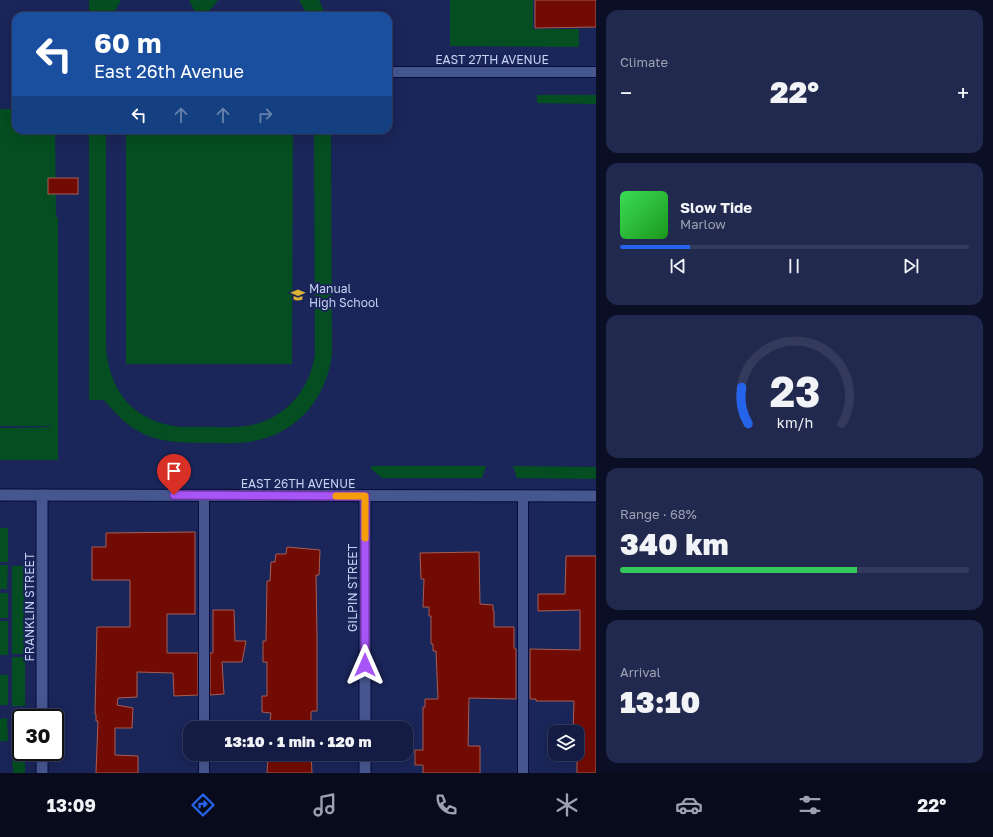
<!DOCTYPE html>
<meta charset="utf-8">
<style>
:root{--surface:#141c43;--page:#21294e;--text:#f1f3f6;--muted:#9da1b2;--line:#333a5c;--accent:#2563eb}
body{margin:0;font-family:"Golos Text",sans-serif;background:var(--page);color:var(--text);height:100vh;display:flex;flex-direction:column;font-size:15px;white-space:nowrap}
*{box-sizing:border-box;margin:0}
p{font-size:13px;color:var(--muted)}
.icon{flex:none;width:22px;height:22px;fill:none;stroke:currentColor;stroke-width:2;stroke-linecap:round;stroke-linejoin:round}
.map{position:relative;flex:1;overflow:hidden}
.side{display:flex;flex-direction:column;gap:10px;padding:10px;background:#0b0f25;width:397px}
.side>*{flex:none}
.banner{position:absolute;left:12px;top:12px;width:380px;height:122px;border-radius:12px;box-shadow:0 4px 16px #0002,0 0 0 1px var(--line);background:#1a4fa0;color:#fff;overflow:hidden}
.controls{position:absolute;left:548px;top:725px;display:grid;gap:8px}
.controls a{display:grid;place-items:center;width:36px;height:36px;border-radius:8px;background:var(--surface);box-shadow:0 4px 16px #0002,0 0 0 1px var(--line);font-size:20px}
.speed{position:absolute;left:12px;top:709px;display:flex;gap:8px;font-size:20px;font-weight:700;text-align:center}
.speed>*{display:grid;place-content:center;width:52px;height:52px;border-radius:50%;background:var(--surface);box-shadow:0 4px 16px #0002,0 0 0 1px var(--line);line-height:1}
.speed .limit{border:2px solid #111;border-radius:6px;background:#fff;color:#111}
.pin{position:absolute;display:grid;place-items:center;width:34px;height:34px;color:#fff;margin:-41px -17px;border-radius:50% 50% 50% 0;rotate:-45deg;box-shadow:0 0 4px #0007}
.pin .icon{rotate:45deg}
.me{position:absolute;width:44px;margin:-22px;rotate:0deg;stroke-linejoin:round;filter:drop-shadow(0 0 3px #0008)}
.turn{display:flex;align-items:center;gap:14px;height:84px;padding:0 16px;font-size:18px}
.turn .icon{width:52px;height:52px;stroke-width:2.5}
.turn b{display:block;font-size:28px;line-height:34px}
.lanes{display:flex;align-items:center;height:38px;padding:0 16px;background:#0003;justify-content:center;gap:20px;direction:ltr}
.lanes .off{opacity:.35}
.big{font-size:30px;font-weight:800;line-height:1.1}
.side .widget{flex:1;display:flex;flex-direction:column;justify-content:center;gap:6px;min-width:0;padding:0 14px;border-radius:12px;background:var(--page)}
.side .dial{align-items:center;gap:0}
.dial svg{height:104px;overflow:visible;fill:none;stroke:var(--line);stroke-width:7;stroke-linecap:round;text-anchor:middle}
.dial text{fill:var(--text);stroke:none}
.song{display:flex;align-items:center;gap:12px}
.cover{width:48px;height:48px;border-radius:6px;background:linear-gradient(135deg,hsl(130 70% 55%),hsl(120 70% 35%))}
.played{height:4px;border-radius:2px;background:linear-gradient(90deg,var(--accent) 20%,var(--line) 20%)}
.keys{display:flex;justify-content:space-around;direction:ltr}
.heat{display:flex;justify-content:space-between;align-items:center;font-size:22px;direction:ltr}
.charge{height:6px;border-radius:3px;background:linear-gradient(90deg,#34c759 68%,var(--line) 0)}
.trip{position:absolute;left:183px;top:721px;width:230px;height:40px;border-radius:12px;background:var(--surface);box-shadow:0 4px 16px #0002,0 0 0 1px var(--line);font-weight:800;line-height:40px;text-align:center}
.tabs{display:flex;height:64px;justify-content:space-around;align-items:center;background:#080b1b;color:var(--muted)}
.tabs .icon{width:28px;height:28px}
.tabs .active{color:var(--accent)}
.tabs b{font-size:18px;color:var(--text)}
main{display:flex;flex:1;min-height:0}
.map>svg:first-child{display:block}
.green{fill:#044e21}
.building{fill:#720b04;stroke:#a55f53}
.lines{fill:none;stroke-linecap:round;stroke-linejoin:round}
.service-casing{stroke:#060a3d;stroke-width:12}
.minor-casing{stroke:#060a3d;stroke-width:13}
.tertiary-casing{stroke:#060a3d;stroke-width:13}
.service{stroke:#465790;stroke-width:10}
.minor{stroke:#465790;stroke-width:11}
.tertiary{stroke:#465790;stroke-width:11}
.route-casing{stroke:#6d37a1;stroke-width:10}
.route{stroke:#a855f7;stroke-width:7}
.slow{stroke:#f59e0b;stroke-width:7}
.labels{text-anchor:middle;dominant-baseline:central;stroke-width:4;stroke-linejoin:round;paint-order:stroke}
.street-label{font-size:12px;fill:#c6d2f2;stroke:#1a2559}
.poi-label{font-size:12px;fill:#c6d2f2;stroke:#1a2559;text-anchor:start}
</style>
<main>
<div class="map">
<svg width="596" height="773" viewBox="0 0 596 773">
<rect width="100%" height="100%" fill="#1a2559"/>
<g class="green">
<path d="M89,0H121L112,16H89Z"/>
<path d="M189,0H218C213,7 206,16 197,16Z"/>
<path d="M299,0H319L326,16H308Z"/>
<path d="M450,0H533V29H579V47L450,46Z"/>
<path d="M537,95H596V104L537,103Z"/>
<path d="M0,109H16V130H55L56,217H58V460H0V428L51,427L50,426H0Z"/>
<path d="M89,130H106V348C110,393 135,423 182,427C191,427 200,427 209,427C223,427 238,428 252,425C287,417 311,388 315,353L314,130H331L332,354C327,397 298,433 254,441C241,444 226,443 212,443C161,443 137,441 104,400H89Z"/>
<path d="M126,130H293L292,364H126Z"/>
<path d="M371,466H486L482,478H382L371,469Z"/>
<path d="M513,466L596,467V479L517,478Z"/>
<rect x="0" y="528" width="8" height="34"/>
<path d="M0,565H8L7,589H0Z"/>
<path d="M12,566H24L25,654H12Z"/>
<rect x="0" y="593" width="8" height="25"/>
<rect x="0" y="621" width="8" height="34"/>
<rect x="12" y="657" width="13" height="49"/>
<rect x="0" y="675" width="8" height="30"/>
<path d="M7,718L8,741H0V719Z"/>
<path d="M12,741H21V752H25V773H13Z"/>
</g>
<g class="building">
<path d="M535,0H596V27L535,28Z"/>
<rect x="48" y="178" width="30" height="16"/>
<path d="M195,532V614H167V653H198V695L174,696L173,673L137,672V697L118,698L117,705L133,708L132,728H115V755L138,756V773H96L98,721H96V714H95L97,627H130V580H92V547H106V533Z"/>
<path d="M287,547L320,550L319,575H316L317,638V711H312L311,713V728H287V722H270L271,713L262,712V696H267V662H263V641H266L267,581H270L271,562H275L276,554H286Z"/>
<path d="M479,552L480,604L493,605V611H494V627H514V648L516,649V699L469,698L468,746H480V773H423V765H415V750H423V707H425V699H438L436,651H433V644H431V616H429V607H423L424,579H421L420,553Z"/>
<path d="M566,556H596V773H577V732H573L574,701H536V699H530V649L580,650V610L538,611V594H565Z"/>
<path d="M213,610H234L235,641H246L242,662H222L224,694L210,695V653H213Z"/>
<path d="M286,754H311L312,773H267L268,757H286Z"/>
</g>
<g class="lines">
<defs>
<g id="service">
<path d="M388,72H596"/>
<path d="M523,496V773"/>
<path d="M204,728V495"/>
<path d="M204,773V754"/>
</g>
<g id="minor">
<path d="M365,496V728"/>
<path d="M365,773V754"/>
</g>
<g id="tertiary">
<path d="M0,495L596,496"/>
<path d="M42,718V495"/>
<path d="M42,773V752"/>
</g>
</defs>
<use href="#service" class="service-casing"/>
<use href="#minor" class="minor-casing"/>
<use href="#tertiary" class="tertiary-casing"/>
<use href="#service" class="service"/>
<use href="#minor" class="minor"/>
<use href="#tertiary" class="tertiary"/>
</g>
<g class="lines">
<defs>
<path id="route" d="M174,495L365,496V665"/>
</defs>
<use href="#route" class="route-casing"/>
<use href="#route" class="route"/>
<path class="slow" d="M336,496H365V538"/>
</g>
<defs>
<symbol id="school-bare" viewBox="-9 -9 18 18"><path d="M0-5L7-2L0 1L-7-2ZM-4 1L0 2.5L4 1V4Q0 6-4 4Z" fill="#dbb233" stroke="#1a2559" stroke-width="2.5" paint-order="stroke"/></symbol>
</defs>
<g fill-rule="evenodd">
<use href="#school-bare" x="288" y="285" width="20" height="20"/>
</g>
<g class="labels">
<g class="street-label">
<text x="492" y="59">EAST 27TH AVENUE</text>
<text x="298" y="483">EAST 26TH AVENUE</text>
<text transform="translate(352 588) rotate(-90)">GILPIN STREET</text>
<text transform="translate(29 607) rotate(-90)">FRANKLIN STREET</text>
</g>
<g class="poi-label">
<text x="309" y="288">Manual<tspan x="309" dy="14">High School</tspan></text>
</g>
</g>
</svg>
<div class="controls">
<a><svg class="icon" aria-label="layers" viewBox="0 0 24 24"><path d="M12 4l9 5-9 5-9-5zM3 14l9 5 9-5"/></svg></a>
</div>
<div class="speed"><div class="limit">30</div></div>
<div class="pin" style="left:174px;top:495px;background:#d93025"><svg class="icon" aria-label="arrive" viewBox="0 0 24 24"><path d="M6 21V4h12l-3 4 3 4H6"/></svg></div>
<svg class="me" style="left:365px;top:665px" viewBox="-20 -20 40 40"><path d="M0-17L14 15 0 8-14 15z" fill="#a855f7" stroke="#fff" stroke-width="4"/></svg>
<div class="trip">13:10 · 1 min · 120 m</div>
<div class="banner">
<div class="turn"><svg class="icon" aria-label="left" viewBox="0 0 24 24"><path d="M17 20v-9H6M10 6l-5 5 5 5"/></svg><div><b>60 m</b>East 26th Avenue</div></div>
<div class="lanes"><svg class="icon" aria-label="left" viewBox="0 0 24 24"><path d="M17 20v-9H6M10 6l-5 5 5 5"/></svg><svg class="icon off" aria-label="ahead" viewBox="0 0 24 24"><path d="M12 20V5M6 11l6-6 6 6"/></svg><svg class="icon off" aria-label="ahead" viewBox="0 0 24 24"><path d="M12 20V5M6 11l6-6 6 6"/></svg><svg class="icon off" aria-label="right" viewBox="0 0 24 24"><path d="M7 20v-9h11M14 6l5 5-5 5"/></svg></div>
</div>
</div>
<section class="side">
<div class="widget"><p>Climate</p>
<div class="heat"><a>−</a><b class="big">22°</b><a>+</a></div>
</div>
<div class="widget">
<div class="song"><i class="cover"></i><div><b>Slow Tide</b><p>Marlow</p></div></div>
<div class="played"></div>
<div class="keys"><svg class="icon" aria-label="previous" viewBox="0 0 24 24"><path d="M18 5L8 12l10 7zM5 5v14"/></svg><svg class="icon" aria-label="pause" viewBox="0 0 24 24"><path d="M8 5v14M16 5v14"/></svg><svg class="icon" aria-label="next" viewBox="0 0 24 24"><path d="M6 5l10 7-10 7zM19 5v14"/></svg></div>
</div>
<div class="widget dial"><svg viewBox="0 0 100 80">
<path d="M14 69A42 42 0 1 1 86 69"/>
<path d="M14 69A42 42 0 0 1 9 41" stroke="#2563eb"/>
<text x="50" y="56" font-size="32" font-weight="700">23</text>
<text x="50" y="72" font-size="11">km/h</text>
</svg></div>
<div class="widget"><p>Range · 68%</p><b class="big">340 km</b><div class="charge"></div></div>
<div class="widget"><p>Arrival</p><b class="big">13:10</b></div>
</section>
</main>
<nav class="tabs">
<b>13:09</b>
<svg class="icon active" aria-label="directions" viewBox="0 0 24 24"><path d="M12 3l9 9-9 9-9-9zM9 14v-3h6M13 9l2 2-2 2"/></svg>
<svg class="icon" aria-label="music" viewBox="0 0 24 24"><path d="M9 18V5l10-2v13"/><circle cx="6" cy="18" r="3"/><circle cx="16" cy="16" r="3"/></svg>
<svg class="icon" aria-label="phone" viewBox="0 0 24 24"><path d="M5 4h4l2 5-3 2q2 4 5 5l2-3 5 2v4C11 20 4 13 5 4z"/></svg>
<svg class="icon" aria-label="climate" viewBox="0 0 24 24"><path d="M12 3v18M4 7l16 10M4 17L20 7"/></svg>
<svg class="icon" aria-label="car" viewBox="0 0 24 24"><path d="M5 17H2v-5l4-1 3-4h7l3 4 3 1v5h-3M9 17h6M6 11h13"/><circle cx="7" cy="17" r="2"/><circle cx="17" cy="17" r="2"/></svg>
<svg class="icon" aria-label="filters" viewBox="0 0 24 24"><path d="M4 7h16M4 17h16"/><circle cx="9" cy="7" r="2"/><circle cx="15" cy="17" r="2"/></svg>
<b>22°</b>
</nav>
